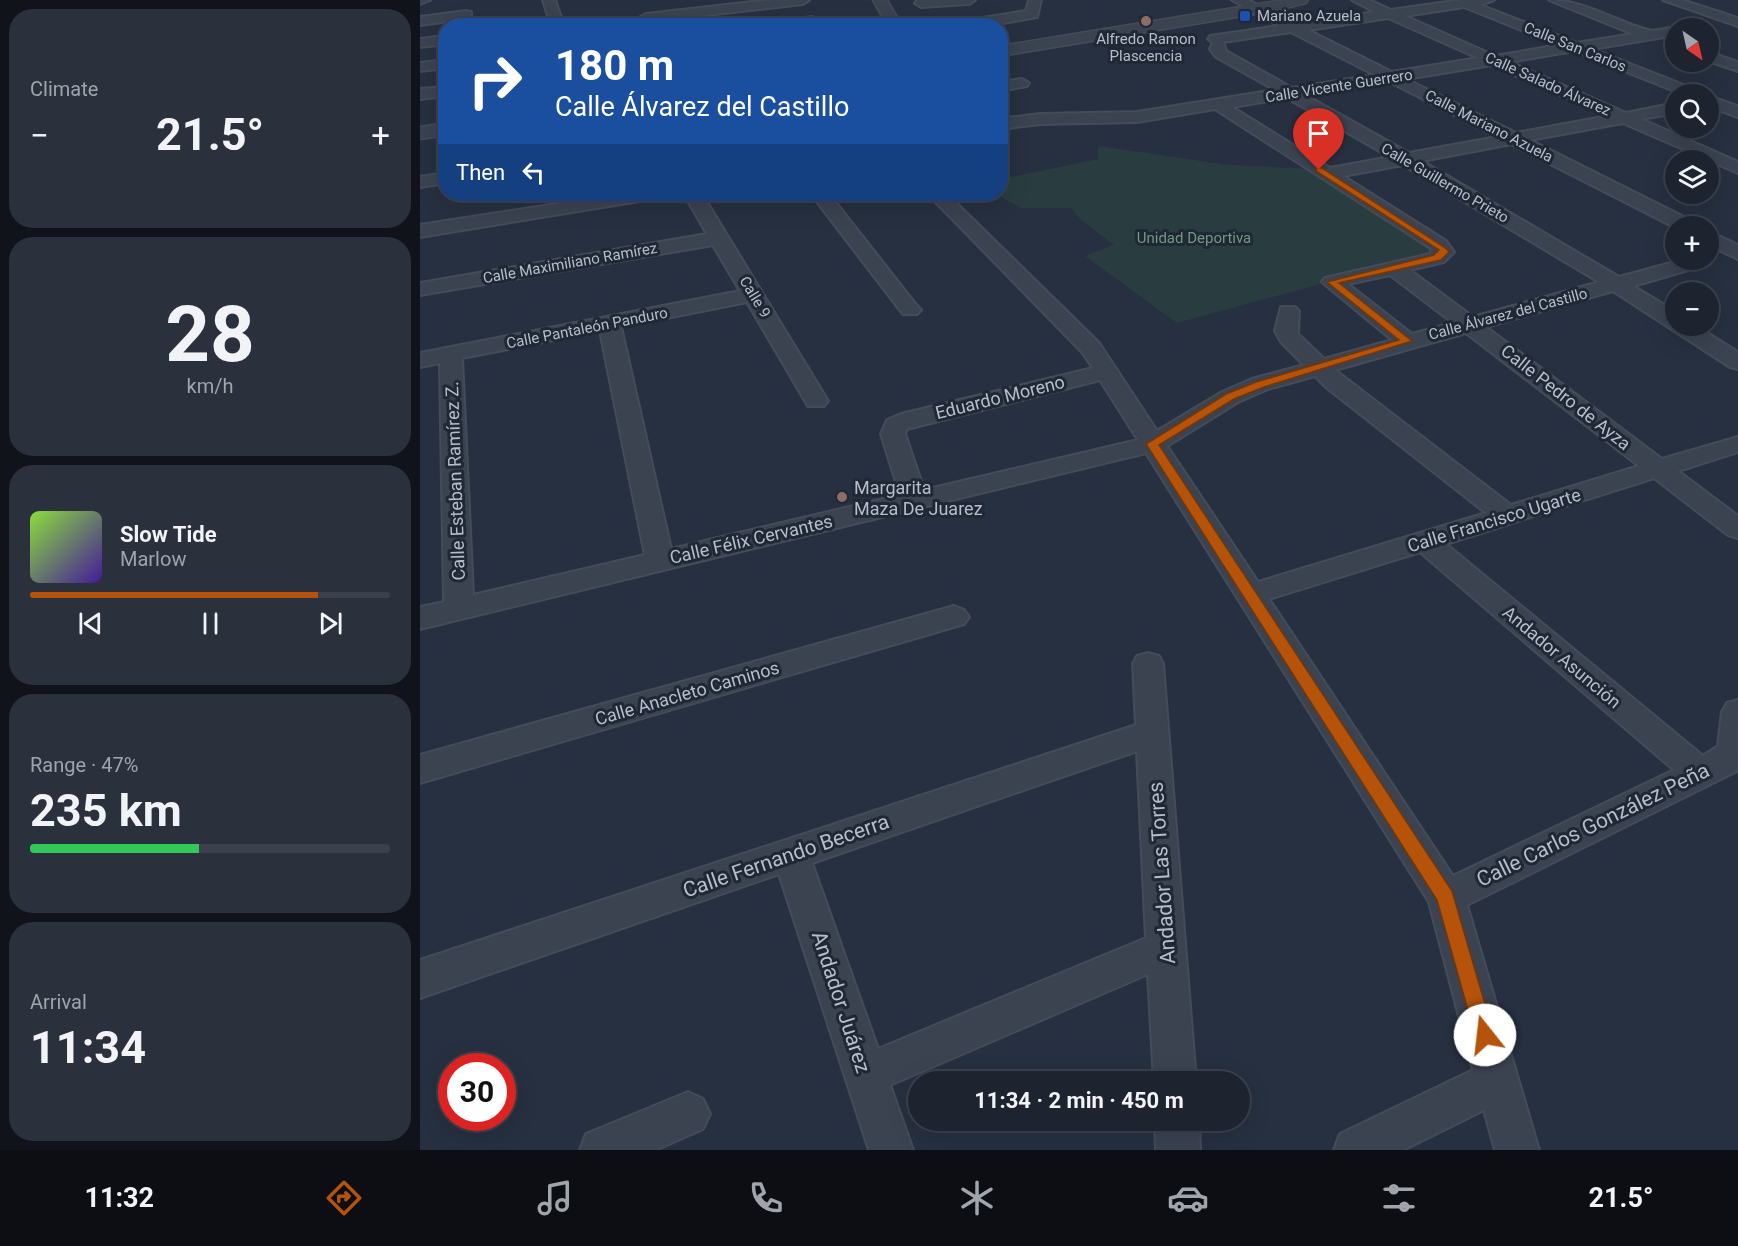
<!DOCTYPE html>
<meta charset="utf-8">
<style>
:root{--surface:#1d2430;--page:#2a303c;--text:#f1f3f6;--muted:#a0a4ab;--line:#3b414c;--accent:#b45309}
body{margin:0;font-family:Roboto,sans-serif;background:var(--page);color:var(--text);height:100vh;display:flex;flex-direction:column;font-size:22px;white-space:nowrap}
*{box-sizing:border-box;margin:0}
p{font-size:20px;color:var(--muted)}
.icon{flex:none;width:33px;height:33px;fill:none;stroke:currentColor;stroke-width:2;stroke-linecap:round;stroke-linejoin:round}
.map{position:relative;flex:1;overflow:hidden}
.details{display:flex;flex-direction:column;gap:9px;padding:9px;background:#10141a;width:420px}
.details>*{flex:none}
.banner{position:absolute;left:18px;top:18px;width:570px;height:183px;border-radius:24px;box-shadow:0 6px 24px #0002,0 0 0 2px var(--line);background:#1a4fa0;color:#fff;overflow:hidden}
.needle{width:39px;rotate:146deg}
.fabs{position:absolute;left:1245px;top:18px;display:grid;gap:12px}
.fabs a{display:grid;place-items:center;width:54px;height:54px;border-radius:50%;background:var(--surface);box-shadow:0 6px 24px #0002,0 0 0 2px var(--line);font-size:30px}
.speed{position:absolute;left:18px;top:1053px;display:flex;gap:12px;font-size:30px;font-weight:700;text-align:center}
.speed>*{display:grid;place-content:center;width:78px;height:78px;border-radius:50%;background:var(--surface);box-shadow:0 6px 24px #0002,0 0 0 2px var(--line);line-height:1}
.speed .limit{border:9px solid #d22;background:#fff;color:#111}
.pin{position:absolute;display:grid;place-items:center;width:51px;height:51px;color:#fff;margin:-62px -26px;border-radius:50% 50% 50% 0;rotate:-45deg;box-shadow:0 0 6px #0007}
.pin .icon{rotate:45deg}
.me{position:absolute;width:66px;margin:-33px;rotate:344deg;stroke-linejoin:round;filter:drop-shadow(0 0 4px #0008)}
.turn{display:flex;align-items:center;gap:21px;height:126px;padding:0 18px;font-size:27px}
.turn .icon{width:78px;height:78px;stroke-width:2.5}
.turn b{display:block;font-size:42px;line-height:51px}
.then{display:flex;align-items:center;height:57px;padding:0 18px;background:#0003;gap:12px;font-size:22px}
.big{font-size:45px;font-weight:700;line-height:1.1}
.details .card{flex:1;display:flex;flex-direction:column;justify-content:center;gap:9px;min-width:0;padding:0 21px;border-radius:24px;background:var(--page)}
.details .dial{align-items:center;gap:0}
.dial b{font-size:78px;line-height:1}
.song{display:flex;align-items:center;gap:18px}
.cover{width:72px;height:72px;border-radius:9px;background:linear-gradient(135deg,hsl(90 70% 55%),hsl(260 70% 35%))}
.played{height:6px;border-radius:3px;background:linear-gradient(90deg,var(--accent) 80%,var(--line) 80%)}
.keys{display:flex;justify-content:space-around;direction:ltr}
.heat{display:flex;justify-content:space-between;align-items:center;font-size:33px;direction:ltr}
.charge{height:9px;border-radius:4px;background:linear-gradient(90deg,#34c759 47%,var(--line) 0)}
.trip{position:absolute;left:488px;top:1071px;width:342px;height:60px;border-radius:30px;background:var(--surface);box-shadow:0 6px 24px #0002,0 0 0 2px var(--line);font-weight:700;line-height:60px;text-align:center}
.tabs{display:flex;height:96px;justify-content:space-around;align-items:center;background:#0c0e13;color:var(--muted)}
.tabs .icon{width:42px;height:42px}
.tabs .active{color:var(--accent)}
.tabs b{font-size:27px;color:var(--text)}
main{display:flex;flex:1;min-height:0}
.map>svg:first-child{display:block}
.green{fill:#293d41}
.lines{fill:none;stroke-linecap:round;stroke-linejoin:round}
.minor-casing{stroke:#444b59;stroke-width:4}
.tertiary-casing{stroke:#444b59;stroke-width:3}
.minor{fill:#3b4250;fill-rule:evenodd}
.tertiary{fill:#3b4250;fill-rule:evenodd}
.route{fill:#b45309;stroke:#753606;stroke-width:1.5}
.transit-dot{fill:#1a4fb4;stroke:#202735;stroke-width:2}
.education-dot{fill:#8d6e63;stroke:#202735;stroke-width:2}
.labels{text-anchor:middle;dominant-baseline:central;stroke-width:6;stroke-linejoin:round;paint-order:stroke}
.far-poi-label{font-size:15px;fill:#b7bdca;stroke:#202735;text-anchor:start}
.far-street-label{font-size:15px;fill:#b7bdca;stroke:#202735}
.far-park-label{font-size:15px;fill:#6f9a7c;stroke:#202735}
.street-label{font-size:18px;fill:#b7bdca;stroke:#202735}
.poi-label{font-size:18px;fill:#b7bdca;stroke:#202735;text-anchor:start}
.near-street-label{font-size:21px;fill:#b7bdca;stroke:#202735}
</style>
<main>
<section class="details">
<div class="card"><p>Climate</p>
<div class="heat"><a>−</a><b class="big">21.5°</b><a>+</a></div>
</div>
<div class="card dial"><b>28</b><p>km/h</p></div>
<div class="card">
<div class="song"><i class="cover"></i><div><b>Slow Tide</b><p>Marlow</p></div></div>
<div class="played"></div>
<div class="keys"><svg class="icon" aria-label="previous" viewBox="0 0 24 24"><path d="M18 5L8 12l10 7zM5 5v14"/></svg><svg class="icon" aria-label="pause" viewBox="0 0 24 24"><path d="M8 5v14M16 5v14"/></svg><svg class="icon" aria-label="next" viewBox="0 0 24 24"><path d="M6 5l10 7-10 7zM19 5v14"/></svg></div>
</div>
<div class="card"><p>Range · 47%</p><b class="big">235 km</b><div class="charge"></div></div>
<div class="card"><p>Arrival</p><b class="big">11:34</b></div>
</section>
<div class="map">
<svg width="1318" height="1150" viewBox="0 0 1318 1150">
<rect width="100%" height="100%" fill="#273040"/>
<path class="green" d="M678,146L809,165L890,169L1021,251L757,323L665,256L694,245L661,220L651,208H601L576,194H580L581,179L678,159Z"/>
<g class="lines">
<defs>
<g id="minor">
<path d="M0,0H10L0,4Z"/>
<path d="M123,0H135L144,26H131Z"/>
<path d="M350,0H389L383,4L226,22L219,18L226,14Z"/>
<path d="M498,0H555L549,4L501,7L495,3Z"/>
<path d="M609,0H621L617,17L566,26H532L538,22L606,11Z"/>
<path d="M812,0H828L875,24L955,12L932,0H949L971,10L1041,0H1074L1060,5L1157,43L1213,34L1129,0C1164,0 1194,21 1228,30C1239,33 1250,25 1261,28H1256V35L1172,49L1279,91L1281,94H1262L1154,51L1090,62L1206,113L1256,103V113L1221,119L1318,162V173L1203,123L1110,140L1274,222L1276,226L1256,228L1091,144L1002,161L1199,277L1262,260H1288L1289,256L1292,260L1289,264L1213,286L1256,312V326H1276L1318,352V369L1310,367L1193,291L1066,327L1242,459L1318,437V452L1258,471L1318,516V538L1308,535L1234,478L1026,544L1283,756L1298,746L1302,712L1307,703L1318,700L1317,771L1047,905L1119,1150H1075L1064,1110L983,1150H914L920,1134L1053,1070L1009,902L726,453L0,629V607L24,602L20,363L0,367V353L320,291L293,245L0,295V283L287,234L264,194H282L408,401L404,406H388L327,302L201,327L251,549L480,495L461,434L467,420L481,414L673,368L662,352L508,194H527L679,343L737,431L802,392L832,379L884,365L861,342L855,331L861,307H875L879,311L878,334L904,359L972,340L902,282L905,278L1010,254L1012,249L795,109L717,122L620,124L580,129V119L620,114L717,112L855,90L796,57L790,49L793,43L788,39L790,36L859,26ZM1044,7L1139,45L1075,56L985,16ZM968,18L1058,58L972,72L888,30ZM871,32L955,75L872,88L806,51L803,42ZM1072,65L1188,116L1096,133L986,79ZM968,81L1077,137L989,153L885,95ZM867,98L970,157L910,168L812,107ZM983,165L1179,282L1053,317L990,270L1024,262L1034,252L1026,241L923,176ZM970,275L1033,323L992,334L928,284ZM180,331L225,555L53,595L42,358ZM1046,333L1219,466L1091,505L915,370ZM895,376L907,388L1066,513L838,582L747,446L818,402L848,389ZM680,380L718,440L504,490L485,434L487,429ZM1000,552L1254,770L1033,876L849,599Z"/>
<path d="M1243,0H1262L1318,18V26Z"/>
<path d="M46,11L51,12V18L0,25V17Z"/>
<path d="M392,17L399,21L397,24L351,26L357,22Z"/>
<path d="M26,36V44L0,47V39Z"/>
<path d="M1288,52L1318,62V71L1288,61Z"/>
<path d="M26,60V68L0,71V63Z"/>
<path d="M602,79L609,83L607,86L580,91V82Z"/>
<path d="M26,87V96L0,99V89Z"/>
<path d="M1288,96L1318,106V117L1288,106Z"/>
<path d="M26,173V183L0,187V177Z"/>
<path d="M201,194H241L232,199L0,237V225Z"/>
<path d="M391,194H409L497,306L501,310L497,314H483Z"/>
<path d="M1288,231L1318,245V259L1288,245Z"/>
<path d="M534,606L544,610L549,617L544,624L0,783V755Z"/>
<path d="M728,653L739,656L743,664L776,1082H734L728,974L470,1085L493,1150H449L359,874L0,998V960L716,725L713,664L717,656ZM717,751L726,938L458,1049L392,863Z"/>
<path d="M268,1092L283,1099L290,1114L283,1129L235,1150H160L166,1134Z"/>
<path d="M735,1120H779L780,1150H736Z"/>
</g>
<g id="tertiary">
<path d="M453,0H467L482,26H467Z"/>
<path d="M863,0H888L886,3L853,11L580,56V46Z"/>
<path d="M26,123V135L0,139V127Z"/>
</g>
</defs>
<use href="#minor" class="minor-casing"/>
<use href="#tertiary" class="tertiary-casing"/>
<use href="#minor" class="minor"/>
<use href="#tertiary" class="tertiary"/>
</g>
<path class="route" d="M896,168H902L1027,249L1029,252L1021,260L919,283L992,341L844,387L814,399L739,445L1032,891L1074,1035L1072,1042L1065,1045L1058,1042L1055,1035L1017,900L726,444L806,394L836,382L979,340L907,282L1014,255L1019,250L896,171Z"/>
<rect class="transit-dot" x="819" y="10" width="12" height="12" rx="3"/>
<g class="education-dot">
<circle cx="726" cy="21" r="6"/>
<circle cx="422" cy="497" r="6"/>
</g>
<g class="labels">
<g class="far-poi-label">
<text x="837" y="16">Mariano Azuela</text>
<text x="726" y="39" text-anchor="middle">Alfredo Ramon<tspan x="726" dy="17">Plascencia</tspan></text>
</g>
<g class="far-street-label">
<text transform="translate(1155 47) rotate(22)">Calle San Carlos</text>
<text transform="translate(1128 84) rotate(24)">Calle Salado Álvarez</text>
<text transform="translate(919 86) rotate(-9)">Calle Vicente Guerrero</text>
<text transform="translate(1069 126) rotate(27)">Calle Mariano Azuela</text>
<text transform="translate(1025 183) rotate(30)">Calle Guillermo Prieto</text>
<text transform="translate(150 263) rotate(-10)">Calle Maximiliano Ramírez</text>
<text transform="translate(335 297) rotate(59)">Calle 9</text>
<text transform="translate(1088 314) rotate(-15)">Calle Álvarez del Castillo</text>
<text transform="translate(167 328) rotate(-11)">Calle Pantaleón Panduro</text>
</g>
<g class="far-park-label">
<text x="774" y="238">Unidad Deportiva</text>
</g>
<g class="street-label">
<text transform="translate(580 397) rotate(-14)">Eduardo Moreno</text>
<text transform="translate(1146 397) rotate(38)">Calle Pedro de Ayza</text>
<text transform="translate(35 481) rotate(-92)">Calle Esteban Ramírez Z.</text>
<text transform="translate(1074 520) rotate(-17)">Calle Francisco Ugarte</text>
<text transform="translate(331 539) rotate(-13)">Calle Félix Cervantes</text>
<text transform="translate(1142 657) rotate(40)">Andador Asunción</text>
<text transform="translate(267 693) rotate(-16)">Calle Anacleto Caminos</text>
</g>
<g class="poi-label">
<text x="434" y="487">Margarita<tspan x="434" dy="21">Maza De Juarez</tspan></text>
</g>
<g class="near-street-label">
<text transform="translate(1173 825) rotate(-26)">Calle Carlos González Peña</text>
<text transform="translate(366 856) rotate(-19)">Calle Fernando Becerra</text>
<text transform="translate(742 873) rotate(-94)">Andador Las Torres</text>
<text transform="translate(421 1002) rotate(72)">Andador Juárez</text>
</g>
</g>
</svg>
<div class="fabs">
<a><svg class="needle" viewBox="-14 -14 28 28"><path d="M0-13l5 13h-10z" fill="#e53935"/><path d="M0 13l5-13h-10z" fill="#a0a4ab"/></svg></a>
<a><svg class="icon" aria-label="search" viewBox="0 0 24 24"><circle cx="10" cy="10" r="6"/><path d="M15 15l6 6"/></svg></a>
<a><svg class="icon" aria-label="layers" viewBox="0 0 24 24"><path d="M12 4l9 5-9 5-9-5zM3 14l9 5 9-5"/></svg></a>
<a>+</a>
<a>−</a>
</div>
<div class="speed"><div class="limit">30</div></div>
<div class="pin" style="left:899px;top:170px;background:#d93025"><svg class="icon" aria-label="arrive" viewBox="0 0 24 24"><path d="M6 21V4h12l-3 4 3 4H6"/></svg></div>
<svg class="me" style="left:1065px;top:1035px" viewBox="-20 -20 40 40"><circle r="19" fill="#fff"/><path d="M0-13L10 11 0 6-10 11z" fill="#b45309"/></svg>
<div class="trip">11:34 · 2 min · 450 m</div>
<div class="banner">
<div class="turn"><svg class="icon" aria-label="right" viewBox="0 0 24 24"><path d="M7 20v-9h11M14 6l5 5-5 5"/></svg><div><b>180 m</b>Calle Álvarez del Castillo</div></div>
<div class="then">Then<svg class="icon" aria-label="left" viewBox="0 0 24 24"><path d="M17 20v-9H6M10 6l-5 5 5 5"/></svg></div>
</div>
</div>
</main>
<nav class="tabs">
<b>11:32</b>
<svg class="icon active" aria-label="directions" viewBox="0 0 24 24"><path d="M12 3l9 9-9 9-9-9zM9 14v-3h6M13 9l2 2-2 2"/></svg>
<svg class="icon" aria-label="music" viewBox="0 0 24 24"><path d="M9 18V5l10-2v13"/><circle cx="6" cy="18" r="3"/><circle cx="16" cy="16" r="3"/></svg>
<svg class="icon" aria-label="phone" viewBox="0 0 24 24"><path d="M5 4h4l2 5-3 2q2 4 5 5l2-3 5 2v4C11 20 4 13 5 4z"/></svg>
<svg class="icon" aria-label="climate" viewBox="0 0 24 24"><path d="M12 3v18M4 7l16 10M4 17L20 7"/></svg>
<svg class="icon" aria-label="car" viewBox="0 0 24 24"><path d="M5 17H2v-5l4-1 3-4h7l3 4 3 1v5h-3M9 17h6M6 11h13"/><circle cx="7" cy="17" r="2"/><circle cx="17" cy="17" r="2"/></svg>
<svg class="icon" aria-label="filters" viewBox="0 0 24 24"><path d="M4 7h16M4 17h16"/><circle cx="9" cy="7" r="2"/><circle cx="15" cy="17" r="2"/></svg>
<b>21.5°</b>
</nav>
